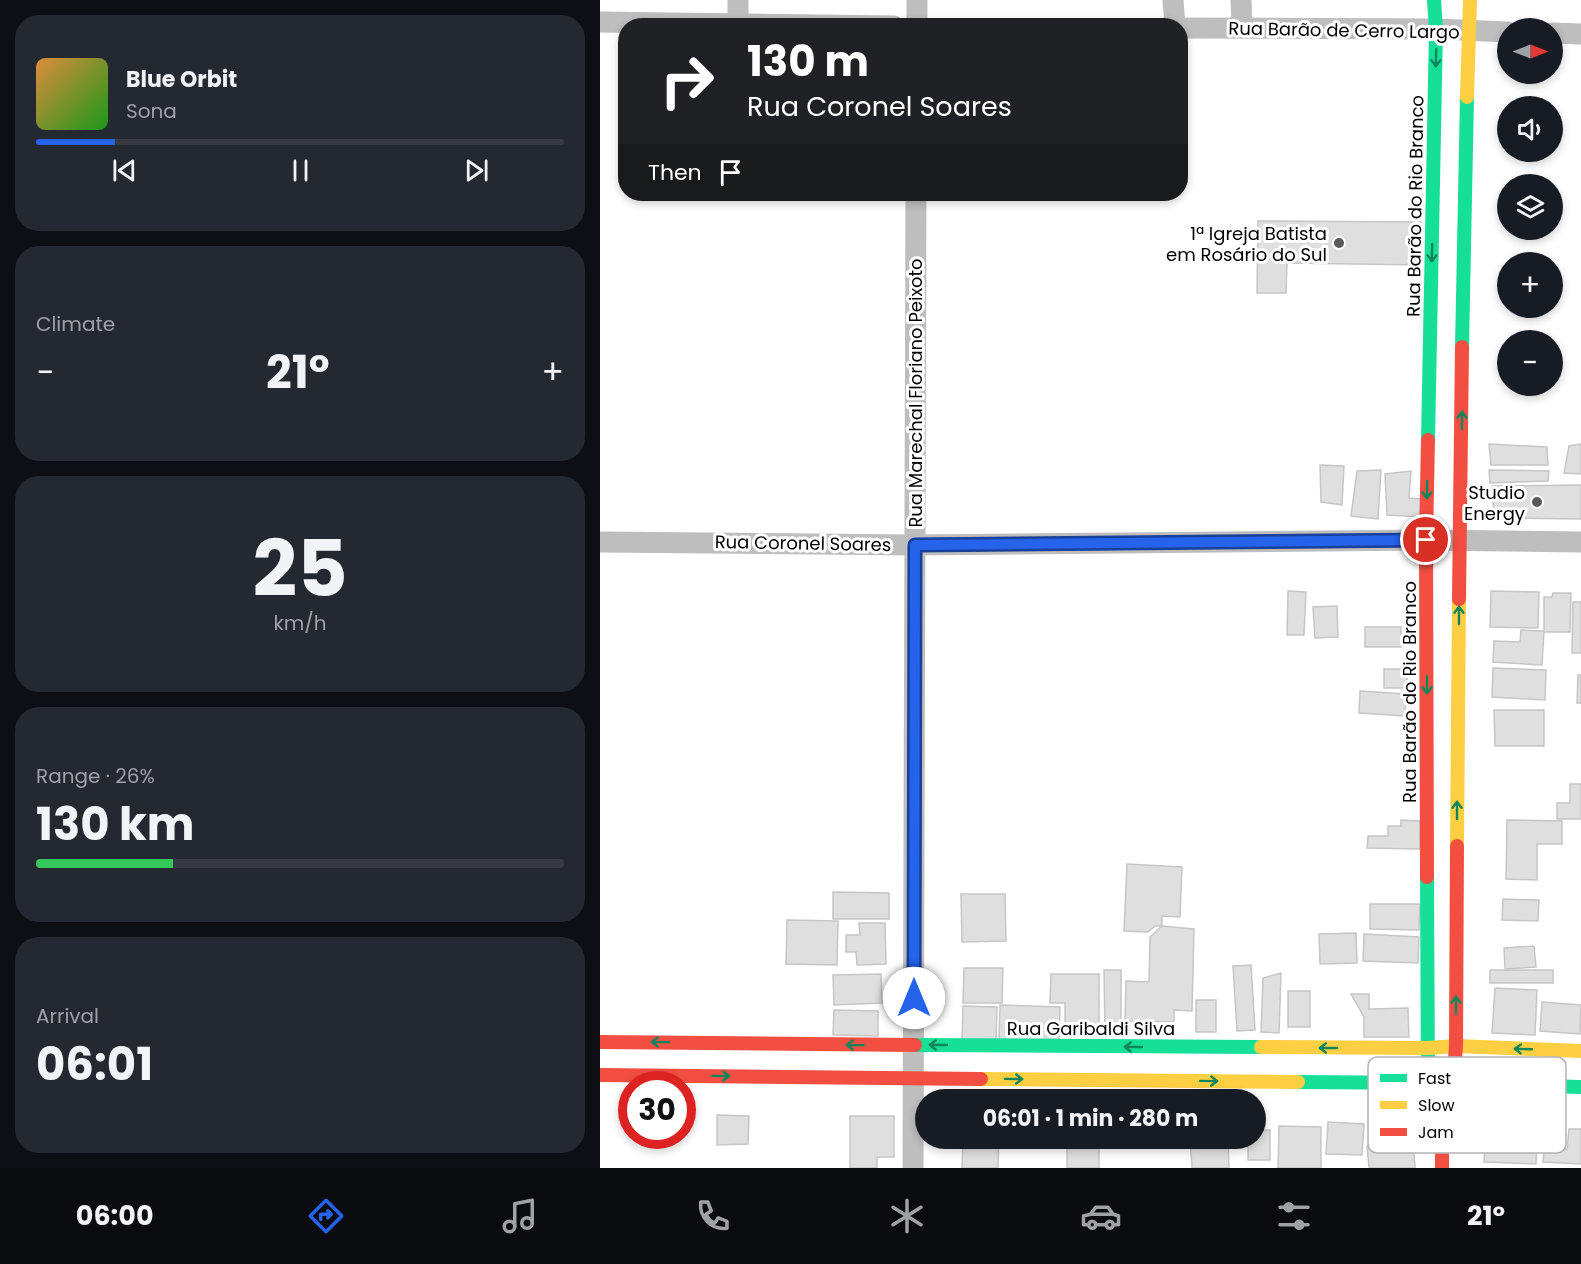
<!DOCTYPE html>
<meta charset="utf-8">
<style>
:root{--surface:#171b24;--page:#242831;--text:#f1f3f6;--muted:#9ea1a6;--line:#363941;--accent:#2563eb}
body{margin:0;font-family:Poppins,sans-serif;background:var(--page);color:var(--text);height:100vh;display:flex;flex-direction:column;font-size:22px;white-space:nowrap}
*{box-sizing:border-box;margin:0}
p{font-size:20px;color:var(--muted)}
.icon{flex:none;width:33px;height:33px;fill:none;stroke:currentColor;stroke-width:2;stroke-linecap:round;stroke-linejoin:round}
.map{position:relative;flex:1;overflow:hidden}
.side{display:flex;flex-direction:column;gap:15px;padding:15px;background:#0d0f14;width:600px}
.side>*{flex:none}
.hud{position:absolute;left:18px;top:18px;width:570px;height:183px;border-radius:24px;box-shadow:0 3px 9px #0003;background:#202124;color:#fff;overflow:hidden}
.needle{width:39px;rotate:90deg}
.tools{position:absolute;left:897px;top:18px;display:grid;gap:12px}
.tools a{display:grid;place-items:center;width:66px;height:66px;border-radius:50%;background:var(--surface);box-shadow:0 3px 9px #0003;font-size:30px}
.speed{position:absolute;left:18px;top:1071px;display:flex;gap:12px;font-size:30px;font-weight:700;text-align:center}
.speed>*{display:grid;place-content:center;width:78px;height:78px;border-radius:50%;background:var(--surface);box-shadow:0 3px 9px #0003;line-height:1}
.speed .limit{border:9px solid #d22;background:#fff;color:#111}
.pin{position:absolute;display:grid;place-items:center;width:51px;height:51px;color:#fff;margin:-26px;border:3px solid #fff;border-radius:50%;box-shadow:0 2px 6px #0007}
.me{position:absolute;width:66px;margin:-33px;rotate:0deg;stroke-linejoin:round;filter:drop-shadow(0 0 4px #0008)}
.turn{display:flex;align-items:center;gap:21px;height:126px;padding:0 30px;font-size:27px}
.turn .icon{width:78px;height:78px;stroke-width:2.5}
.turn b{display:block;font-size:42px;line-height:51px}
.then{display:flex;align-items:center;height:57px;padding:0 30px;background:#0003;gap:12px;font-size:22px}
.big{font-size:45px;font-weight:700;line-height:1.1}
.side .widget{flex:1;display:flex;flex-direction:column;justify-content:center;gap:9px;min-width:0;padding:0 21px;border-radius:24px;background:var(--page)}
.side .dial{align-items:center;gap:0}
.dial b{font-size:78px;line-height:1}
.song{display:flex;align-items:center;gap:18px}
.cover{width:72px;height:72px;border-radius:9px;background:linear-gradient(135deg,hsl(30 70% 55%),hsl(120 70% 35%))}
.played{height:6px;border-radius:3px;background:linear-gradient(90deg,var(--accent) 15%,var(--line) 15%)}
.keys{display:flex;justify-content:space-around;direction:ltr}
.heat{display:flex;justify-content:space-between;align-items:center;font-size:33px;direction:ltr}
.charge{height:9px;border-radius:4px;background:linear-gradient(90deg,#34c759 26%,var(--line) 0)}
.trip{position:absolute;left:315px;top:1089px;width:351px;height:60px;border-radius:30px;background:var(--surface);box-shadow:0 3px 9px #0003;font-weight:700;line-height:60px;text-align:center}
.menu{display:flex;height:96px;justify-content:space-around;align-items:center;background:#090b0e;color:var(--muted)}
.menu .icon{width:42px;height:42px}
.menu .active{color:var(--accent)}
.menu b{font-size:27px;color:var(--text)}
main{display:flex;flex:1;min-height:0}
.map>svg:first-child{display:block}
.building{fill:#dfdfdf;stroke:#c6c6c6;stroke-width:1.5}
.lines{fill:none;stroke-linecap:round;stroke-linejoin:round}
.street{stroke:#bebebe;stroke-width:21}
.fast{stroke:#16e098;stroke-width:14}
.slow{stroke:#ffcf43;stroke-width:14}
.jam{stroke:#f24e42;stroke-width:14}
.oneway{stroke:#0d865b}
.route-casing{stroke:#184099;stroke-width:15}
.route{stroke:#2563eb;stroke-width:10}
.poi-dot{fill:#595959;stroke:#fff;stroke-width:2}
.labels{text-anchor:middle;dominant-baseline:central;stroke-width:6;stroke-linejoin:round;paint-order:stroke}
.street-label{font-size:18px;fill:#000;stroke:#fff}
.poi-label{font-size:18px;fill:#000;stroke:#fff;text-anchor:end}
.key{fill:#fff;stroke:#b2b2b2;stroke-width:1.5}
.key-label{font-size:16px;fill:#000}
</style>
<main>
<section class="side">
<div class="widget">
<div class="song"><i class="cover"></i><div><b>Blue Orbit</b><p>Sona</p></div></div>
<div class="played"></div>
<div class="keys"><svg class="icon" aria-label="previous" viewBox="0 0 24 24"><path d="M18 5L8 12l10 7zM5 5v14"/></svg><svg class="icon" aria-label="pause" viewBox="0 0 24 24"><path d="M8 5v14M16 5v14"/></svg><svg class="icon" aria-label="next" viewBox="0 0 24 24"><path d="M6 5l10 7-10 7zM19 5v14"/></svg></div>
</div>
<div class="widget"><p>Climate</p>
<div class="heat"><a>−</a><b class="big">21°</b><a>+</a></div>
</div>
<div class="widget dial"><b>25</b><p>km/h</p></div>
<div class="widget"><p>Range · 26%</p><b class="big">130 km</b><div class="charge"></div></div>
<div class="widget"><p>Arrival</p><b class="big">06:01</b></div>
</section>
<div class="map">
<svg width="981" height="1168" viewBox="0 0 981 1168">
<rect width="100%" height="100%" fill="#fff"/>
<g class="building">
<path d="M658,221L821,222V265L687,263L686,293H657Z"/>
<path d="M889,444L947,447L948,465H891Z"/>
<path d="M981,444V474L964,473L969,446Z"/>
<path d="M720,465L744,466L742,505L721,502Z"/>
<path d="M781,470L778,519L751,516L757,471Z"/>
<path d="M889,470L949,471L948,481L890,483Z"/>
<path d="M811,471L809,498L821,499L823,517L787,515L785,474Z"/>
<path d="M981,485V519L894,518L892,486Z"/>
<path d="M688,591L706,592L704,635H687Z"/>
<path d="M891,591L939,592L938,628L890,627Z"/>
<path d="M953,593H971L970,632H944V597H952Z"/>
<path d="M973,602H981V653H972Z"/>
<path d="M737,606L738,637L715,638L713,607Z"/>
<rect x="765" y="627" width="36" height="20"/>
<path d="M921,630L944,631L942,665L893,662L894,641L920,642Z"/>
<path d="M893,668L946,670L945,700L892,697Z"/>
<rect x="784" y="669" width="23" height="19"/>
<path d="M978,675H981V703H977Z"/>
<path d="M760,691L806,694L805,716L759,713Z"/>
<path d="M894,710H944V746H895Z"/>
<path d="M970,784H981V819H957V803H970Z"/>
<path d="M801,820L820,821V849L767,848L768,836H788V826H801Z"/>
<path d="M907,820L962,821V844H937V880L906,879Z"/>
<path d="M527,864L582,867L580,917L562,916V926H555L548,932L524,931Z"/>
<path d="M233,892L289,893V919H233Z"/>
<path d="M361,894H405L406,941L362,942Z"/>
<path d="M903,899L939,900L938,921L902,920Z"/>
<path d="M770,904H820L819,930L770,929Z"/>
<path d="M187,920L238,921L237,965L186,964Z"/>
<path d="M259,923H285L286,964L257,965L256,952H246V935H260Z"/>
<path d="M562,926L594,929L592,1011L574,1010V1022L525,1021L526,981L549,982L550,937Z"/>
<path d="M756,933L757,963L720,964L719,934Z"/>
<path d="M764,934L819,937L818,963L763,961Z"/>
<path d="M934,946L936,967L905,969L904,948Z"/>
<path d="M651,965L655,1030L637,1031L633,966Z"/>
<path d="M364,968H403L402,1003H363Z"/>
<path d="M504,970H521V1033H505Z"/>
<rect x="890" y="970" width="63" height="13"/>
<path d="M681,973L679,1033L661,1032L663,978Z"/>
<path d="M281,974L282,1003L234,1005L233,975Z"/>
<path d="M451,974H499V1032H465V1003H450Z"/>
<path d="M895,988L937,990L935,1035L892,1033Z"/>
<rect x="688" y="991" width="22" height="36"/>
<path d="M751,994H769V1009L808,1008L809,1037H764V1017Z"/>
<rect x="596" y="1000" width="20" height="32"/>
<path d="M942,1002L981,1005L980,1034L940,1031Z"/>
<path d="M400,1005L460,1007L459,1042L399,1040Z"/>
<path d="M363,1006L397,1007L396,1041L362,1040Z"/>
<path d="M234,1010L278,1011V1036L233,1035Z"/>
<path d="M117,1115L149,1116L148,1144L117,1145Z"/>
<path d="M250,1116H294V1157H277V1168H250Z"/>
<path d="M886,1116L938,1117L936,1164L884,1162Z"/>
<path d="M728,1122L764,1124L762,1155L726,1154Z"/>
<path d="M812,1123L815,1168H769L767,1146H779L778,1126Z"/>
<path d="M679,1126L721,1127V1168H678Z"/>
<path d="M969,1129H981V1164L943,1162L944,1148L967,1150Z"/>
<path d="M656,1130H670V1160H648V1138H656Z"/>
<path d="M363,1138H399L398,1168H362Z"/>
<rect x="467" y="1138" width="32" height="30"/>
<path d="M590,1138H628L629,1168H592Z"/>
</g>
<g class="lines">
<g class="street">
<path d="M138,0V23"/>
<path d="M317,0V26"/>
<path d="M573,0L575,26"/>
<path d="M641,0L642,28"/>
<path d="M0,22L294,26"/>
<path d="M580,28L836,29L908,32"/>
<path d="M952,33L981,34"/>
<path d="M0,542L315,545L826,540L981,542"/>
<path d="M313,1168L316,194"/>
</g>
<g class="fast">
<path d="M862,347L867,97"/>
<path d="M828,440L836,29L834,0"/>
<path d="M827,877L828,1083L842,1129"/>
<path d="M315,1045L661,1047"/>
<path d="M698,1082L828,1083L981,1087"/>
</g>
<g class="slow">
<path d="M867,97L870,0"/>
<path d="M857,846L859,599"/>
<path d="M661,1047L828,1048L856,1046L981,1051"/>
<path d="M381,1079L698,1082"/>
</g>
<g class="jam">
<path d="M859,599L862,347"/>
<path d="M827,877L826,540L828,440"/>
<path d="M0,1042L315,1045"/>
<path d="M0,1075L381,1079"/>
<path d="M842,1168V1130L853,1085L856,1046L857,846"/>
</g>
</g>
<defs><path id="oneway-shaft" d="M-6 0H5M1.5-3L5.5 0L1.5 3" fill="none" stroke-width="1.6" stroke-linecap="round" stroke-linejoin="round" transform="scale(1.5)"/></defs>
<g class="oneway">
<use href="#oneway-shaft" transform="translate(836 58) rotate(91)"/>
<use href="#oneway-shaft" transform="translate(832 253) rotate(91)"/>
<use href="#oneway-shaft" transform="translate(862 420) rotate(-89)"/>
<use href="#oneway-shaft" transform="translate(827 490) rotate(91)"/>
<use href="#oneway-shaft" transform="translate(859 615) rotate(-90)"/>
<use href="#oneway-shaft" transform="translate(827 685) rotate(90)"/>
<use href="#oneway-shaft" transform="translate(857 810) rotate(-90)"/>
<use href="#oneway-shaft" transform="translate(856 1005) rotate(-90)"/>
<use href="#oneway-shaft" transform="translate(60 1042) rotate(-179)"/>
<use href="#oneway-shaft" transform="translate(255 1045) rotate(-179)"/>
<use href="#oneway-shaft" transform="translate(338 1045) rotate(-180)"/>
<use href="#oneway-shaft" transform="translate(533 1047) rotate(-180)"/>
<use href="#oneway-shaft" transform="translate(728 1048) rotate(-180)"/>
<use href="#oneway-shaft" transform="translate(923 1049) rotate(-178)"/>
<use href="#oneway-shaft" transform="translate(121 1076) rotate(1)"/>
<use href="#oneway-shaft" transform="translate(414 1079) rotate(1)"/>
<use href="#oneway-shaft" transform="translate(609 1081) rotate(1)"/>
</g>
<g class="lines">
<defs>
<path id="route" d="M314,998L315,545L826,540"/>
</defs>
<use href="#route" class="route-casing"/>
<use href="#route" class="route"/>
</g>
<g class="poi-dot">
<circle cx="739" cy="243" r="6"/>
<circle cx="937" cy="502" r="6"/>
</g>
<g class="labels">
<g class="street-label">
<text transform="translate(744 30) rotate(1)">Rua Barão de Cerro Largo</text>
<text transform="translate(815 206) rotate(-89)">Rua Barão do Rio Branco</text>
<text transform="translate(315 393) rotate(-90)">Rua Marechal Floriano Peixoto</text>
<text transform="translate(203 543) rotate(1)">Rua Coronel Soares</text>
<text transform="translate(809 692) rotate(-90)">Rua Barão do Rio Branco</text>
<text x="491" y="1028">Rua Garibaldi Silva</text>
</g>
<g class="poi-label">
<text x="727" y="233">1ª Igreja Batista<tspan x="727" dy="21">em Rosário do Sul</tspan></text>
<text x="925" y="492">Studio<tspan x="925" dy="21">Energy</tspan></text>
</g>
</g>
<rect x="768" y="1057" width="198" height="96" rx="9" class="key"/>
<rect x="780" y="1074" width="27" height="8" fill="#16e098"/>
<rect x="780" y="1101" width="27" height="8" fill="#ffcf43"/>
<rect x="780" y="1128" width="27" height="8" fill="#f24e42"/>
<g class="key-label">
<text x="818" y="1084">Fast</text>
<text x="818" y="1111">Slow</text>
<text x="818" y="1138">Jam</text>
</g>
</svg>
<div class="tools">
<a><svg class="needle" viewBox="-14 -14 28 28"><path d="M0-13l5 13h-10z" fill="#e53935"/><path d="M0 13l5-13h-10z" fill="#9ea1a6"/></svg></a>
<a><svg class="icon" aria-label="sound" viewBox="0 0 24 24"><path d="M4 9h4l5-4v14l-5-4H4zM17 9q2 3 0 6"/></svg></a>
<a><svg class="icon" aria-label="layers" viewBox="0 0 24 24"><path d="M12 4l9 5-9 5-9-5zM3 14l9 5 9-5"/></svg></a>
<a>+</a>
<a>−</a>
</div>
<div class="speed"><div class="limit">30</div></div>
<div class="pin" style="left:826px;top:540px;background:#d93025"><svg class="icon" aria-label="arrive" viewBox="0 0 24 24"><path d="M6 21V4h12l-3 4 3 4H6"/></svg></div>
<svg class="me" style="left:314px;top:998px" viewBox="-20 -20 40 40"><circle r="19" fill="#fff"/><path d="M0-13L10 11 0 6-10 11z" fill="#2563eb"/></svg>
<div class="trip">06:01 · 1 min · 280 m</div>
<div class="hud">
<div class="turn"><svg class="icon" aria-label="right" viewBox="0 0 24 24"><path d="M7 20v-9h11M14 6l5 5-5 5"/></svg><div><b>130 m</b>Rua Coronel Soares</div></div>
<div class="then">Then<svg class="icon" aria-label="arrive" viewBox="0 0 24 24"><path d="M6 21V4h12l-3 4 3 4H6"/></svg></div>
</div>
</div>
</main>
<nav class="menu">
<b>06:00</b>
<svg class="icon active" aria-label="directions" viewBox="0 0 24 24"><path d="M12 3l9 9-9 9-9-9zM9 14v-3h6M13 9l2 2-2 2"/></svg>
<svg class="icon" aria-label="music" viewBox="0 0 24 24"><path d="M9 18V5l10-2v13"/><circle cx="6" cy="18" r="3"/><circle cx="16" cy="16" r="3"/></svg>
<svg class="icon" aria-label="phone" viewBox="0 0 24 24"><path d="M5 4h4l2 5-3 2q2 4 5 5l2-3 5 2v4C11 20 4 13 5 4z"/></svg>
<svg class="icon" aria-label="climate" viewBox="0 0 24 24"><path d="M12 3v18M4 7l16 10M4 17L20 7"/></svg>
<svg class="icon" aria-label="car" viewBox="0 0 24 24"><path d="M5 17H2v-5l4-1 3-4h7l3 4 3 1v5h-3M9 17h6M6 11h13"/><circle cx="7" cy="17" r="2"/><circle cx="17" cy="17" r="2"/></svg>
<svg class="icon" aria-label="filters" viewBox="0 0 24 24"><path d="M4 7h16M4 17h16"/><circle cx="9" cy="7" r="2"/><circle cx="15" cy="17" r="2"/></svg>
<b>21°</b>
</nav>
